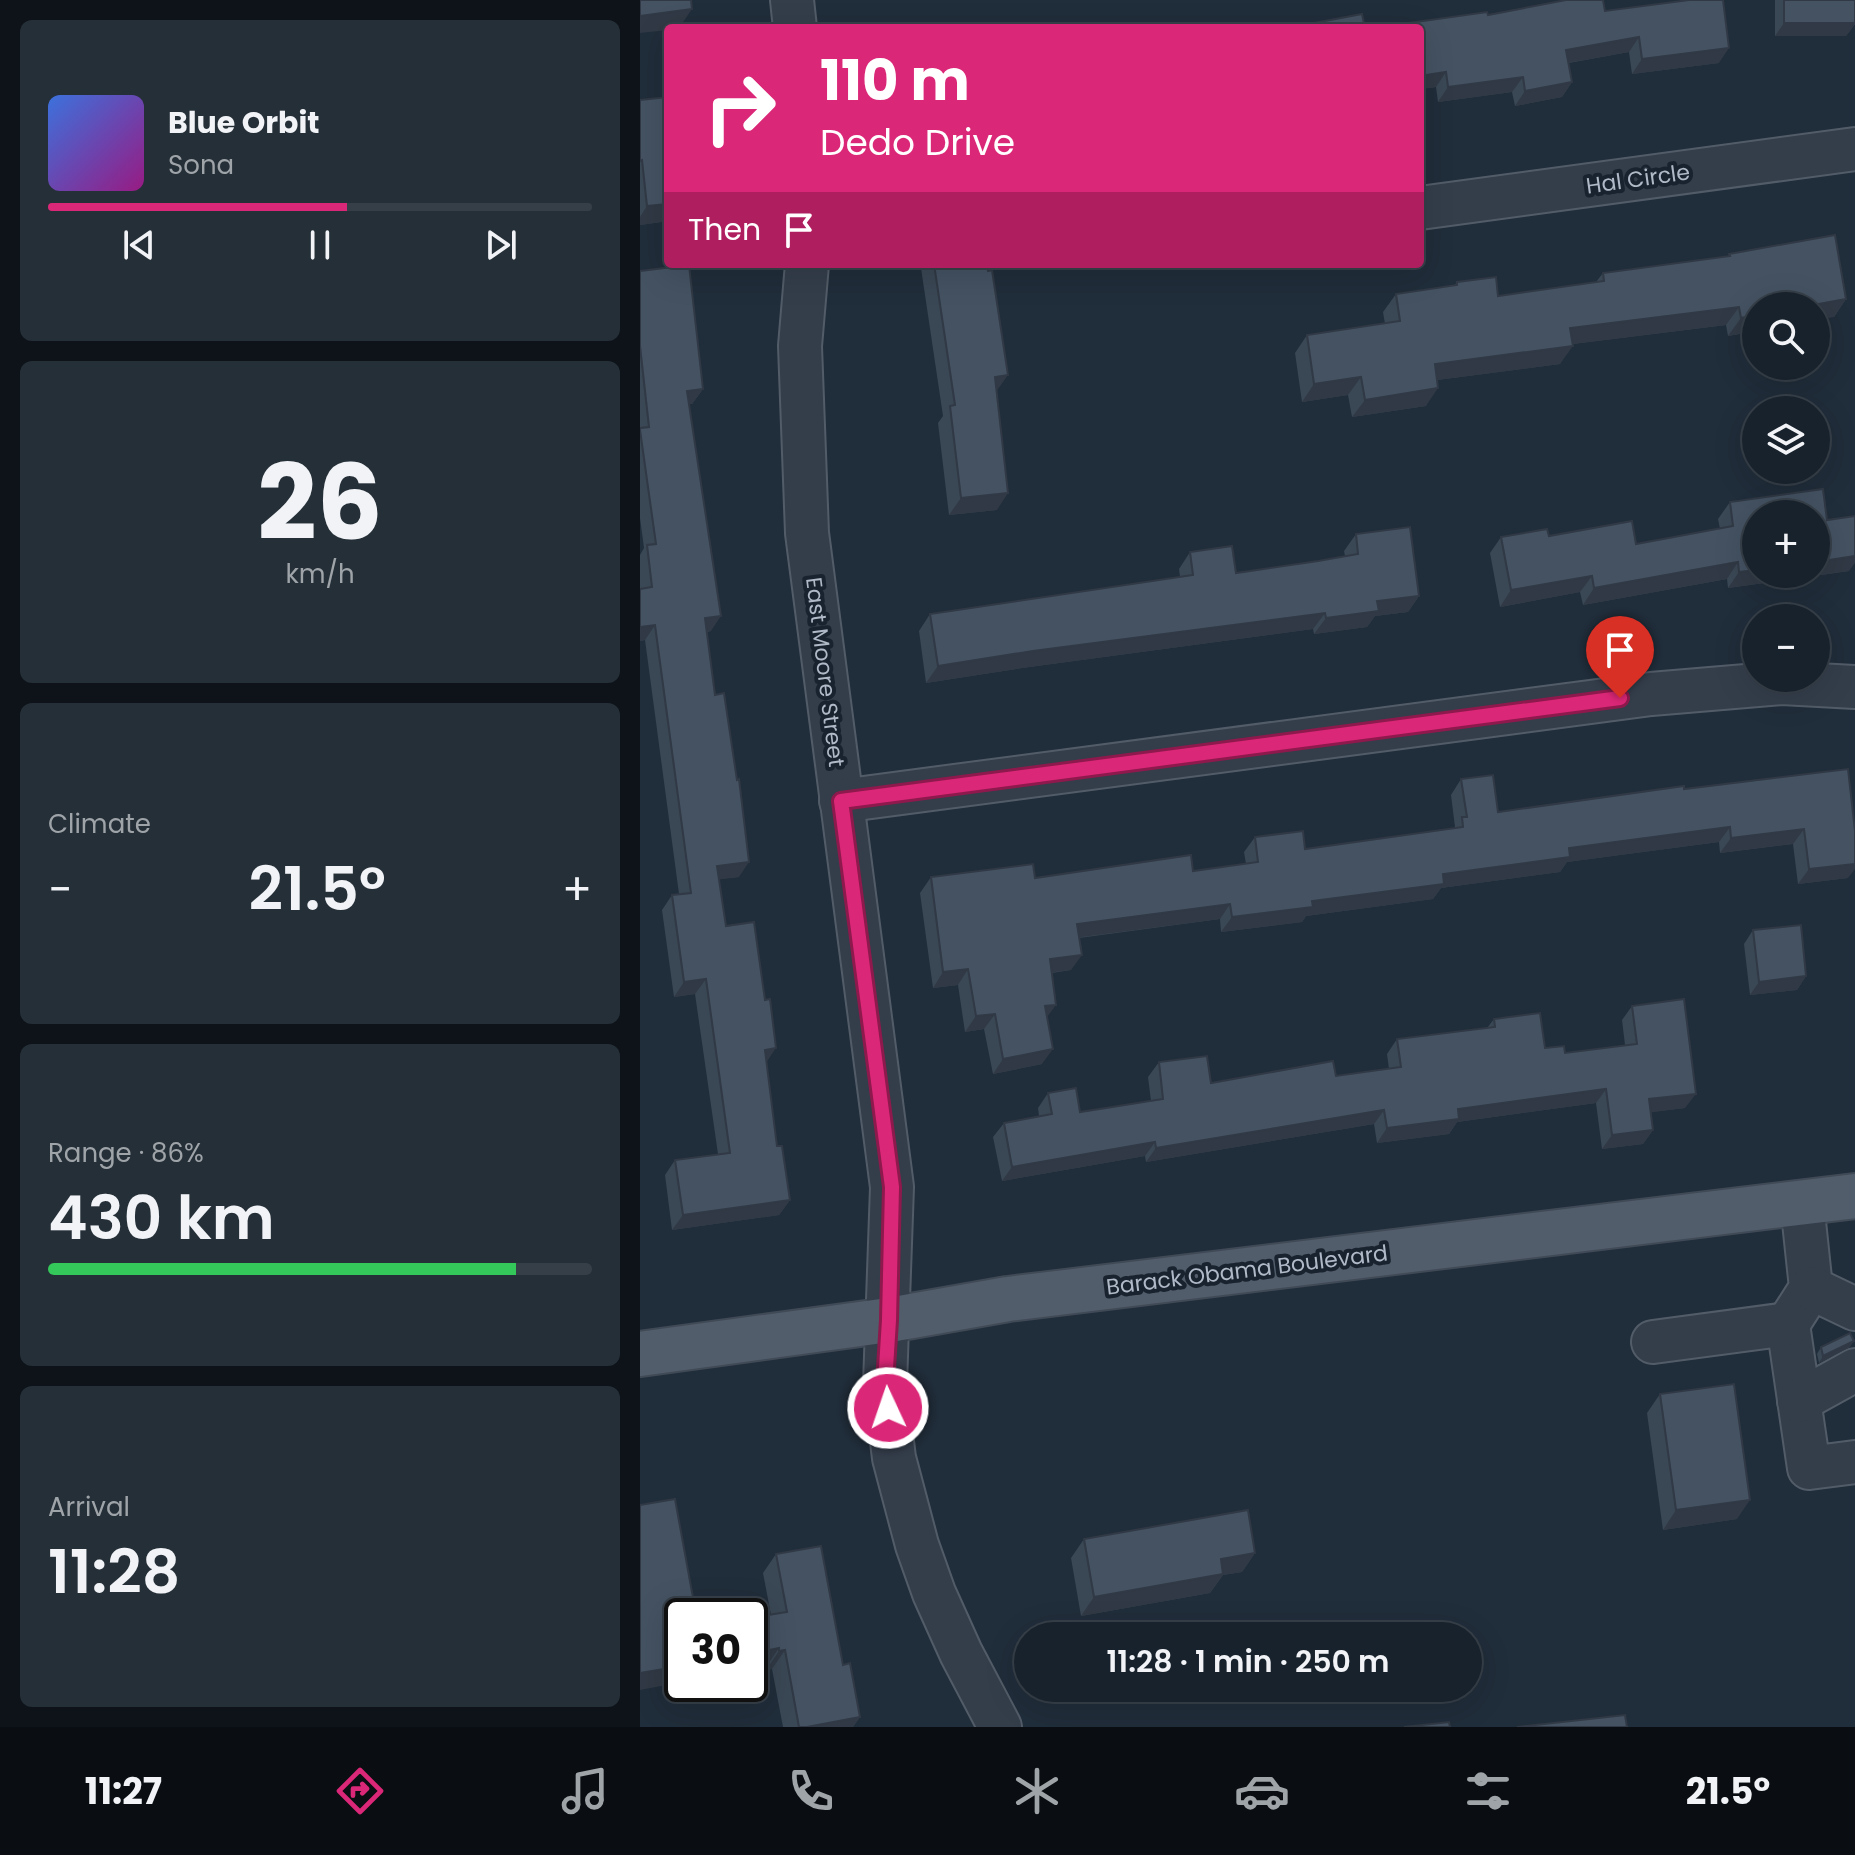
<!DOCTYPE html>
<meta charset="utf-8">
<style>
:root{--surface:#18222c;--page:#252f38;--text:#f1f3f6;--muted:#9fa4a9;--line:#363f48;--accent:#db2777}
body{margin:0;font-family:Poppins,sans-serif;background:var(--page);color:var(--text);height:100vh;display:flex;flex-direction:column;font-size:30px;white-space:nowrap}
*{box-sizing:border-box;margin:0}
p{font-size:26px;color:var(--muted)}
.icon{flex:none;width:44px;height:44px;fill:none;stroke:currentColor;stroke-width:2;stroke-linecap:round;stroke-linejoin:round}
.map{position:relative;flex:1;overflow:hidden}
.side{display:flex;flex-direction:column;gap:20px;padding:20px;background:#0d1318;width:640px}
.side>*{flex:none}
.top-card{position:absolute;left:24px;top:24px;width:760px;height:244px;border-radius:8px;box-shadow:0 8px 32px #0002,0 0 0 2px var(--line);background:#db2777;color:#fff;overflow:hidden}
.buttons{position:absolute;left:1102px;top:292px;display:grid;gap:16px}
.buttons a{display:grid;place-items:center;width:88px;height:88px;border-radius:50%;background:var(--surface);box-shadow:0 8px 32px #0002,0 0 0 2px var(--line);font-size:40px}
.speed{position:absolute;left:24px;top:1598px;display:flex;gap:16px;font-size:40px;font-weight:700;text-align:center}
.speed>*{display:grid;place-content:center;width:104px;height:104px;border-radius:50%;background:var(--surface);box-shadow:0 8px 32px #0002,0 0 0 2px var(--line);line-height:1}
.speed .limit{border:4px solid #111;border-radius:12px;background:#fff;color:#111}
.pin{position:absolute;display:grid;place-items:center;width:68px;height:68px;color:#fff;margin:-82px -34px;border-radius:50% 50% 50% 0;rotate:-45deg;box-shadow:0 0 8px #0007}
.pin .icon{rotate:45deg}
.me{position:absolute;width:88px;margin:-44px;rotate:357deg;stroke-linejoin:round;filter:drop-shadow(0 0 6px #0008)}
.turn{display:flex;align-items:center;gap:28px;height:168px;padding:0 24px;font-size:36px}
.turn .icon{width:104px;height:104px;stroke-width:2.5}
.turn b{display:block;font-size:56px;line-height:68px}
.then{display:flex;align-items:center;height:76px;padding:0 24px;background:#0003;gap:16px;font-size:30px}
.big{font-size:60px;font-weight:600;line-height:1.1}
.side .card{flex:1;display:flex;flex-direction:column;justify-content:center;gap:12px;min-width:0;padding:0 28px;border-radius:12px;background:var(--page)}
.side .dial{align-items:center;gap:0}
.dial b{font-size:104px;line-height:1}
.song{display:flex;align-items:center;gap:24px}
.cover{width:96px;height:96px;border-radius:12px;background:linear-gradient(135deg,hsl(220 70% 55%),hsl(310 70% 35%))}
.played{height:8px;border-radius:4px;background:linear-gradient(90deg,var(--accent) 55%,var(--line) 55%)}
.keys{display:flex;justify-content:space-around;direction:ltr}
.heat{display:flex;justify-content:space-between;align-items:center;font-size:44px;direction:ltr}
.charge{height:12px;border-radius:6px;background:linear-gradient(90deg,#34c759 86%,var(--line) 0)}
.trip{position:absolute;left:374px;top:1622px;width:468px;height:80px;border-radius:40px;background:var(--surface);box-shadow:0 8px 32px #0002,0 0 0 2px var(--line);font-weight:600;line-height:80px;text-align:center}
.tabs{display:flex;height:128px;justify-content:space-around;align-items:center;background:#0a0e12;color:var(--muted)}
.tabs .icon{width:56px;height:56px}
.tabs .active{color:var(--accent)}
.tabs b{font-size:36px;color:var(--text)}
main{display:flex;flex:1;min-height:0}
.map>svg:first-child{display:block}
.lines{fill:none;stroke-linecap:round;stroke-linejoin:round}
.minor-casing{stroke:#525c68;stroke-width:46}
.major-casing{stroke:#404a57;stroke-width:48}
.minor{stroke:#343e4b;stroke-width:42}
.major{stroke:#525d6b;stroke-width:44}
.wall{fill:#3a4754}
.shaded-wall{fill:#303945}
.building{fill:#445262;stroke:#303945;stroke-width:2}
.route-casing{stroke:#8e194d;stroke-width:20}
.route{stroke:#db2777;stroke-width:14}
.labels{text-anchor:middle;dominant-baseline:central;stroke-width:8;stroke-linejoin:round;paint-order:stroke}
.street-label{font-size:22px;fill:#afb9c7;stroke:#19232f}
</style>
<main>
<section class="side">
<div class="card">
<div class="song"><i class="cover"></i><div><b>Blue Orbit</b><p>Sona</p></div></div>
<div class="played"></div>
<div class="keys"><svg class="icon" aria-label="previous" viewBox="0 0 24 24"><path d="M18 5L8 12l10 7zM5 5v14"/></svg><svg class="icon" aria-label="pause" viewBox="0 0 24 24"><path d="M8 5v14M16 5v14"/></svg><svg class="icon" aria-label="next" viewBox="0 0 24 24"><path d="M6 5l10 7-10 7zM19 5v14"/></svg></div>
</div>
<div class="card dial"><b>26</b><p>km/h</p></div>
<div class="card"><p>Climate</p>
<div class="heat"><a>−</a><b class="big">21.5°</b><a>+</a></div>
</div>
<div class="card"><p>Range · 86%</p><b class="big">430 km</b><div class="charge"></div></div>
<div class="card"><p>Arrival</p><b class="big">11:28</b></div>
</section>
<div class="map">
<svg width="1215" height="1727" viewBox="0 0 1215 1727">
<rect width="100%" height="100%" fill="#202d3a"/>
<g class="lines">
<defs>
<g id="minor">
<path d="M152,0L155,28"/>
<path d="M780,208L1215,149"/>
<path d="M167,264L160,346L167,533L252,1187L245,1384L254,1458L277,1545L294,1593L321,1653L360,1727"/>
<path d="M201,801L1011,694L1142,683L1215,687"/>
<path d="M1162,1203L1171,1288L1148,1324L1169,1468L1215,1462"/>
<path d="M1171,1288L1215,1309"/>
<path d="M1013,1342L1148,1324"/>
<path d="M1159,1401L1215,1370"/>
</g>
<path id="major" d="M0,1354L249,1320L368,1299L1215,1196"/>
</defs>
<use href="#minor" class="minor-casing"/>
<use href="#major" class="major-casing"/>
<use href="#minor" class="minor"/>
<use href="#major" class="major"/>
</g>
<g class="wall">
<path d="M1135,0H1215V24L1206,36H1135Z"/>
<path d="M965,11L1079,63L992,74L989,52L929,63L932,82L922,97L875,106L872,92L798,102L796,87L780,89L848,15Z"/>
<path d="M28,97V221L0,225V100Z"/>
<path d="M1089,254L1206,299L1194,317L1116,306V331L1088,336L1086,325L932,344L920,364L797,380L786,406L712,417L708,395L662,402L655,353L667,335L745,324L743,312L756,294L814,286L817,282L858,296L956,282L963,273L1088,257Z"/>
<path d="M275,264H347L357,390V510L309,515L298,423L303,416L281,268H276Z"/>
<path d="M0,271L63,389L52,404H49L71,631L67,632L99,877L79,879L86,926L126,1062L137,1146L150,1200L139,1215L32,1230L25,1175L35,1160L78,1154L55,994L34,997L22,910L32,895L39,894L5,640L0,641V555L4,548L0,518Z"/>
<path d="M1090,502L1187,520L1209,571L1088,588L1087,579L943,605L940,592L860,607L850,553L861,537L909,536L996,544L1080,529L1078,519Z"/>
<path d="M716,534L779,596L768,612L735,616L727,627L674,634L673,629L382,668L286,683L279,631L290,614L540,577L539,569L550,552L596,573L678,561L705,556L704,551Z"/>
<path d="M1208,769V878L1158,884L1153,844L1080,853L1079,842L927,862L920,872L801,888L793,899L666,916L662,922L581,932L580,919L439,938L431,970L412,973L402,1064L353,1074L344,1029L325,1032L318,985L293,988L280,893L291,877L395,878L553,871L606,864L604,852L615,837L665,849L814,829L815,827L811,795L821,779L858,812Z"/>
<path d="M1113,930L1166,976L1157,990L1110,995L1104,944Z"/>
<path d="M992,1006L1045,1108L1011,1112L1013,1130L1003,1144L962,1149L956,1103L817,1122L809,1134L737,1143L734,1124L506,1162L505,1156L362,1181L353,1137L364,1123L399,1116L398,1108L408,1093L440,1112L511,1101L508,1077L519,1062L571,1083L696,1076L749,1069L747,1054L757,1039L847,1028L854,1019L905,1048L925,1053L985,1045L982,1020Z"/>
<path d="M1181,1347H1210L1179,1363L1177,1354Z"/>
<path d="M1020,1394L1097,1519L1023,1530L1007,1413Z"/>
<path d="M444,1539L615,1553L602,1572L583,1575L570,1593L441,1616L431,1558Z"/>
<path d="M136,1554L203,1665L220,1717L213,1727H143L132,1669L126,1670V1667L110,1670V1618L131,1615L123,1573Z"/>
</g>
<g class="shaded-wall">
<path d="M52,9L39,28H28V30L0,33V16Z"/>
<path d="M1144,23H1215V24L1206,36H1135Z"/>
<path d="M999,37L989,52L916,65L926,50Z"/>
<path d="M1089,48L1079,63L992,74L1002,59Z"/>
<path d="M806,72L796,87L780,89V76Z"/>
<path d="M883,77L872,92L798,102L808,87Z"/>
<path d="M932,82L922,97L875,106L885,91Z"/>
<path d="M28,204V221L0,225V217L7,206Z"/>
<path d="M1206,299L1194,317L1176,320V306H1168Z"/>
<path d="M1099,307L1086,325L918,346L930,328Z"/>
<path d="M1116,315V331L1088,336L1101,318Z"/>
<path d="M933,346L920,364L782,382L795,364Z"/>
<path d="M368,375L356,392L355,377Z"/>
<path d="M721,377L708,395L662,402L674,384Z"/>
<path d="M798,388L786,406L712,417L725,400Z"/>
<path d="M63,389L52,404L37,406L47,391Z"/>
<path d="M368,493L357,510L309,515L321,498Z"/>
<path d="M1215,556V563L1209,571L1088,588L1099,572L1116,570V574H1176V562Z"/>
<path d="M1098,562L1087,579L943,605L954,588Z"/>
<path d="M952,576L940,592L860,607L871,590Z"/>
<path d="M779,596L768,612L735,616L727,627L674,634L686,618L737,601Z"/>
<path d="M685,613L673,629L382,668L286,683L298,666L393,651Z"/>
<path d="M81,616L71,631L54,633L65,618Z"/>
<path d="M15,625L5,640L0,641V627Z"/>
<path d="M1090,827L1079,842L927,862L920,872L801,888L793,899L666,916L662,922L581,932L592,917L929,848Z"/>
<path d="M1164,829L1153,844L1080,853L1091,838Z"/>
<path d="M109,862L99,877L67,881L77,866Z"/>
<path d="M1215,864V869L1208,878L1158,884L1169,869Z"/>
<path d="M590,904L580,919L426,939L437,924Z"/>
<path d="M442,955L431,970L399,974L410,959Z"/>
<path d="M328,969L318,985L293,988L303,972Z"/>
<path d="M1166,976L1157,990L1110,995L1119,982Z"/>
<path d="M66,979L55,994L34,997L44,982Z"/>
<path d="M416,1005L405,1020V1006Z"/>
<path d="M355,1014L344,1029L325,1032L336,1016Z"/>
<path d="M136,1048L126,1063L125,1050Z"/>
<path d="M413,1049L402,1064L353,1074L363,1059Z"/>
<path d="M966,1089L956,1103L817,1122L809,1134L737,1143L747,1128L818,1109Z"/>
<path d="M1056,1094L1045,1108L999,1114L1009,1099Z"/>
<path d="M744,1110L734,1124L506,1162L516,1148Z"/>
<path d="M1013,1130L1003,1144L962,1149L972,1135Z"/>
<path d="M515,1142L505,1156L362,1181L372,1167Z"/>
<path d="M150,1200L139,1215L32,1230L43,1215Z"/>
<path d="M1214,1341L1210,1347L1179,1363L1183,1356Z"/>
<path d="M1110,1500L1097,1519L1023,1530L1036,1510Z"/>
<path d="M615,1553L602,1572L583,1575L570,1593L441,1616L454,1597L581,1559Z"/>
<path d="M139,1648L126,1667L110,1670V1654Z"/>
<path d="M145,1650L132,1669L126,1670L139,1651Z"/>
<path d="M42,1666V1682L0,1690V1673Z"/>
<path d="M220,1717L213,1727H167Z"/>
</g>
<g class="building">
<path d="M0,0H51L52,9L0,16Z"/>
<path d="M926,0H963L965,11L1049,0H1083L1089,48L1002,59L999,37L926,50L932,82L885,91L883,77L808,87L806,72L780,76V28H733L847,12L848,15Z"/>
<rect x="1144" y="0" width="71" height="23"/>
<path d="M722,14L725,28H648Z"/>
<path d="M28,97V204L7,206L2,160L0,161V100Z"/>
<path d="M1195,235L1206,299L1168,306H1116V315L1101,318L1099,307L930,328L933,346L795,364L798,388L725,400L721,377L674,384L667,335L760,321L756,294L817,285V282L856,277L858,296L964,281L963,273L1090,256L1089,254Z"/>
<path d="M294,264H347L348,271L352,270L368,375L355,377L368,493L321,498L310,406L315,405Z"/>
<path d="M49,265L63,389L47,391L81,616L65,618L75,695L84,693L97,780L99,779L109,862L77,866L86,926L114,922L125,1000L130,999L136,1048L125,1050L137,1146H142L150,1200L43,1215L35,1160L90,1153L66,979L44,982L32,895L51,893L15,625L0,627V589L12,587L7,545L16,544L0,430V428L9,427L0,346V271Z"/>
<path d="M1183,489L1187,520L1215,516V556L1176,562V514H1116V570L1099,572L1098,562L954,588L952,576L871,590L861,537L907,529L909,536L992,521L996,544L1093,526L1090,502Z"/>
<path d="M770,527L779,596L737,601L739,611L686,618L685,613L393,651L298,666L290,614L553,575L550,552L592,546L596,573L678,561L718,554L716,534Z"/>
<path d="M1208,769L1215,831V864L1169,869L1164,829L1091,838L1090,827L929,848L930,857L803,874L804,884L672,901L673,907L592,917L590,904L437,924L442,955L410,959L416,1005L405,1006L413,1049L363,1059L355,1014L336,1016L328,969L303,972L291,877L393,864L395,878L551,855L553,871L618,862L615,837L663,831L665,849L823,827L822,817H827L821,779L853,775L858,812L1044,786V789Z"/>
<path d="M1161,925L1166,976L1119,982L1113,930Z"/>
<path d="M1044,999L1056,1094L1009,1099L1013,1130L972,1135L966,1089L818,1109L819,1119L747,1128L744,1110L516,1148L515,1142L372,1167L364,1123L412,1114L408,1093L436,1088L440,1112L523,1099L519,1062L567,1056L571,1083L693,1061L696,1076L761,1067L757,1039L855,1027L854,1019L900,1013L905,1048L924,1046L925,1053L997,1044L992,1006Z"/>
<path d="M1210,1333L1214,1341L1183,1356L1181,1347Z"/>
<path d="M1094,1384L1110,1500L1036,1510L1020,1394Z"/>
<path d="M35,1499L54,1603L76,1599L79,1616H42V1666L0,1673V1505Z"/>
<path d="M608,1510L615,1553L581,1559L583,1574L454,1597L444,1539Z"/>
<path d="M181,1546L203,1665L210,1663L220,1717L167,1727H159L145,1650L139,1651V1648L110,1654V1618L147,1612L136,1554Z"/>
<path d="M985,1715L987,1727H877Z"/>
<path d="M809,1722L810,1727H764Z"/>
</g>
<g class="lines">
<defs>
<path id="route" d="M248,1408L245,1384L249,1320L252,1187L201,801L980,698"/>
</defs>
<use href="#route" class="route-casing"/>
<use href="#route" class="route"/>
</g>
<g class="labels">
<g class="street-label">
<text transform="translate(998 179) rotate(-8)">Hal Circle</text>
<text transform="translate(185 672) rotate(83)">East Moore Street</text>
<text transform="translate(607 1270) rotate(-7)">Barack Obama Boulevard</text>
</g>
</g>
</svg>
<div class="buttons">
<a><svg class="icon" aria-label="search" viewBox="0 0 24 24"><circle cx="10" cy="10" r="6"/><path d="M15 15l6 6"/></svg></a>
<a><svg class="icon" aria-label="layers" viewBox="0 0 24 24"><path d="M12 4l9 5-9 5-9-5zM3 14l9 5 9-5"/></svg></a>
<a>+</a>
<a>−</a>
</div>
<div class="speed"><div class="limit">30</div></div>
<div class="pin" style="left:980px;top:698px;background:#d93025"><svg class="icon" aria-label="arrive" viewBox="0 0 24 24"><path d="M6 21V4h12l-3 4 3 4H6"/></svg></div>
<svg class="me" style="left:248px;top:1408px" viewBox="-20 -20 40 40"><circle r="17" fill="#db2777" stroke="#fff" stroke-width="3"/><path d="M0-11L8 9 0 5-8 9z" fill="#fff"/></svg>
<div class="trip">11:28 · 1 min · 250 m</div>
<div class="top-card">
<div class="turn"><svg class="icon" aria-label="right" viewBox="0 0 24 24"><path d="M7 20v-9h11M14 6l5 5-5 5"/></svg><div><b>110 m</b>Dedo Drive</div></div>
<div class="then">Then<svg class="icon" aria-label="arrive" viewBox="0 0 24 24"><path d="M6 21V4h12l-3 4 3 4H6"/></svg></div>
</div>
</div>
</main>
<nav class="tabs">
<b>11:27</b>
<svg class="icon active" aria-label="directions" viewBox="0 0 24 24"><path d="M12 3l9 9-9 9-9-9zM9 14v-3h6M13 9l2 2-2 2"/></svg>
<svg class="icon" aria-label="music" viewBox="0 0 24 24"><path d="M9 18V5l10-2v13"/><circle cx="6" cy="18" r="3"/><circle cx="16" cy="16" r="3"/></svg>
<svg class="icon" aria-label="phone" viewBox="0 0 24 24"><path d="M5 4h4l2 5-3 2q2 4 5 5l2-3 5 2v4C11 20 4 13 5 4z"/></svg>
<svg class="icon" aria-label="climate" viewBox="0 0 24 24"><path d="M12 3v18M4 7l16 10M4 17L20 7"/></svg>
<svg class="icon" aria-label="car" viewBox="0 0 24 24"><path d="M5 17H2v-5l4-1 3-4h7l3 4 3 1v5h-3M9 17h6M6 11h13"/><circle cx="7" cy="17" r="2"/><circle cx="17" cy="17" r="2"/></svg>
<svg class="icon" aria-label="filters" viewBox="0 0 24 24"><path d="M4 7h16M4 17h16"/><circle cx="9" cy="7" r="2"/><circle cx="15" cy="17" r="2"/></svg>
<b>21.5°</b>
</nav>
